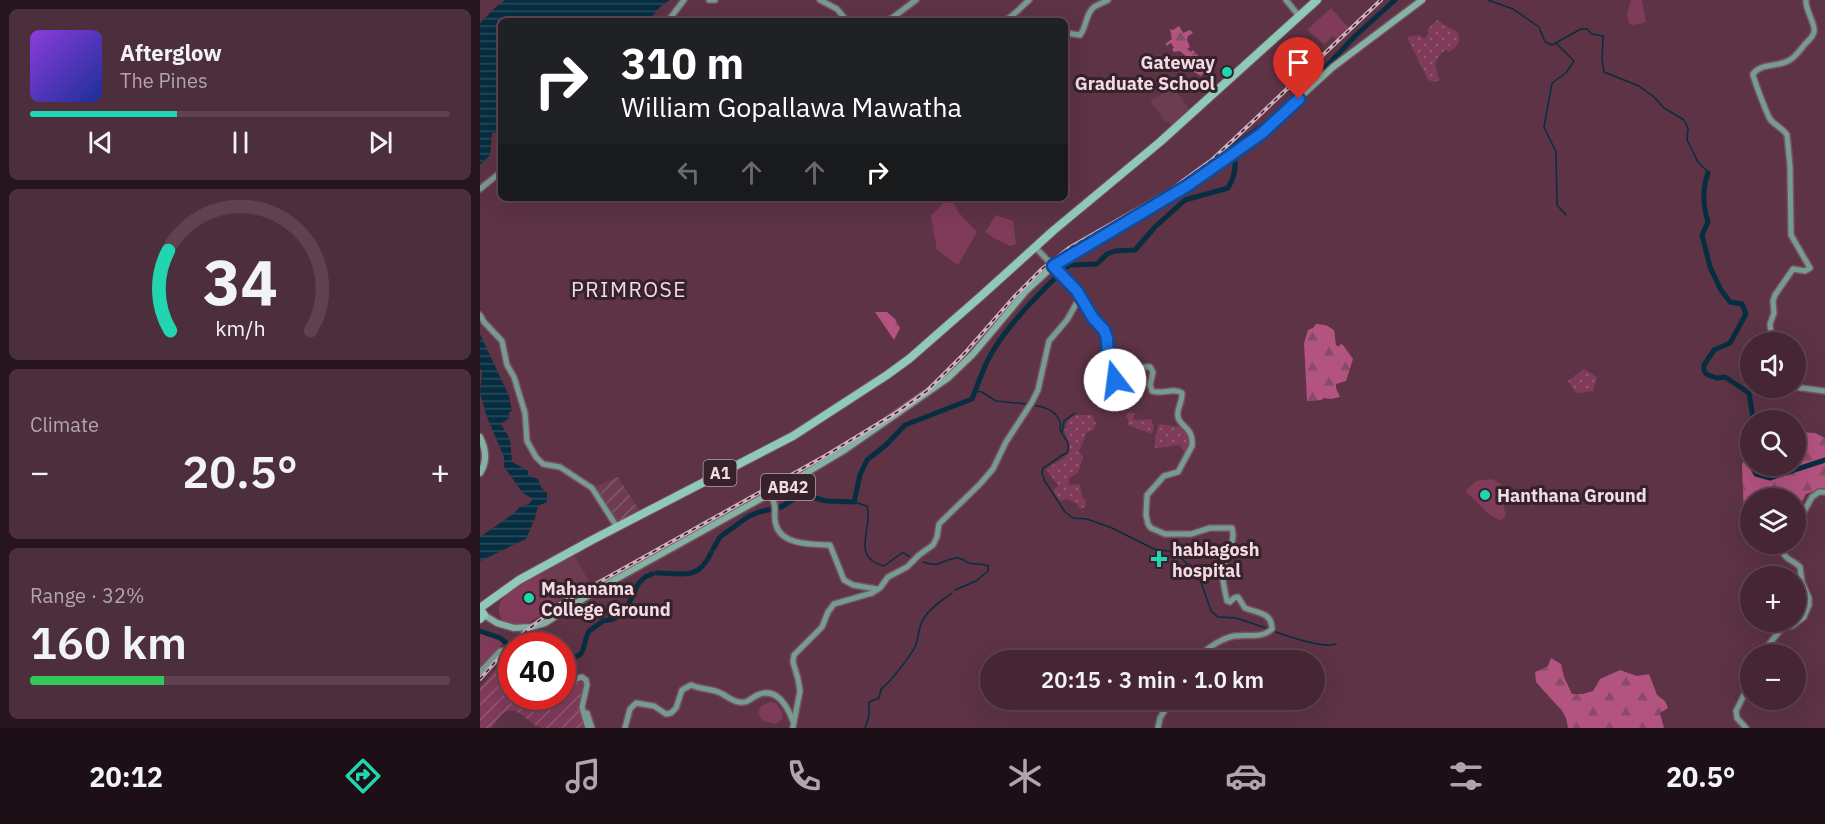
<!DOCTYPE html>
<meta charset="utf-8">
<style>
:root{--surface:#462634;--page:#4d2e3c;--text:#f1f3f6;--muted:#b0a5ac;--line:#5e434f;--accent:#21d5b0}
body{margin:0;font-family:"IBM Plex Sans",sans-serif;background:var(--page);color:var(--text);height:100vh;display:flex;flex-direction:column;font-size:22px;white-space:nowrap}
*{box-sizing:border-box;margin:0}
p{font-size:20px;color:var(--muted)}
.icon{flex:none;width:33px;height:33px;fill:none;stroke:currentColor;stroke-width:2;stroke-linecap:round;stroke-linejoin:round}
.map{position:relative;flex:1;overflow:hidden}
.panel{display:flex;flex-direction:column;gap:9px;padding:9px;background:#26151d;width:480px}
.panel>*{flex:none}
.banner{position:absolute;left:18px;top:18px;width:570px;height:183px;border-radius:9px;box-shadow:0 6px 24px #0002,0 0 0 2px var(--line);background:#202124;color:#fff;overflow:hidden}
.controls{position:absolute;left:1260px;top:332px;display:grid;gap:12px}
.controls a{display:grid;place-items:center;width:66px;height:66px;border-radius:50%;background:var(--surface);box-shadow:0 6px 24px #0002,0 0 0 2px var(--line);font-size:30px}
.speed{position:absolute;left:18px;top:632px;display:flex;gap:12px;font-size:30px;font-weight:700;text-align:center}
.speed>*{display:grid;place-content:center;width:78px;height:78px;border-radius:50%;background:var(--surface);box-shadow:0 6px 24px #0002,0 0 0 2px var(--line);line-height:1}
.speed .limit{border:9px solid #d22;background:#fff;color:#111}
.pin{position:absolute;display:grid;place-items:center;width:51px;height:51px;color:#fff;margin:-62px -26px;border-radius:50% 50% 50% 0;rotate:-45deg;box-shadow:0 0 6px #0007}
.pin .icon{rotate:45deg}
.me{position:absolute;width:66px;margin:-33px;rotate:345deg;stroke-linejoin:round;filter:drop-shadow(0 0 4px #0008)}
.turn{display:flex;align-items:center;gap:21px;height:126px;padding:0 24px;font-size:27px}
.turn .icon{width:78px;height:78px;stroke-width:2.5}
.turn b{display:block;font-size:42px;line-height:51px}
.lanes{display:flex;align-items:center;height:57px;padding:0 24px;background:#0003;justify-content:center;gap:30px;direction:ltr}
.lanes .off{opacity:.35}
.big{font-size:45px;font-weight:600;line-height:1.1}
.panel .card{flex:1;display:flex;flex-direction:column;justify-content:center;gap:9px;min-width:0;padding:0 21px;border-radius:9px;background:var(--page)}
.panel .dial{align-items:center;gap:0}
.dial svg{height:156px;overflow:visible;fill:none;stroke:var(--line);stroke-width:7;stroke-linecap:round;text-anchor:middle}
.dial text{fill:var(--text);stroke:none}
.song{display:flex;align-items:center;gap:18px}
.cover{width:72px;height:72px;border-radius:9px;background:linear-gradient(135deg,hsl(270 70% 55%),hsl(230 70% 35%))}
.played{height:6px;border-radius:3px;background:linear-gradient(90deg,var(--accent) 35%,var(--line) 35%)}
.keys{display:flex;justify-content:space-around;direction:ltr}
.heat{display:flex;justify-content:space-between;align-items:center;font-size:33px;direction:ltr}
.charge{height:9px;border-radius:4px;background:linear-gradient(90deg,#34c759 32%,var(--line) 0)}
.trip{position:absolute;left:500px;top:650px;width:345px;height:60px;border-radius:30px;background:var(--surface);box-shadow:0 6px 24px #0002,0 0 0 2px var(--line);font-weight:600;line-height:60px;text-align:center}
.tab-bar{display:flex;height:96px;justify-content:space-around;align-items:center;background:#1c0f15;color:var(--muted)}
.tab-bar .icon{width:42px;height:42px}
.tab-bar .on{color:var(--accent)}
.tab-bar b{font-size:27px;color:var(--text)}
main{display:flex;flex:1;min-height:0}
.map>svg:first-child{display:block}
.built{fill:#6d3c51}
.industrial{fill:url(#industrial-furrows)}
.grass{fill:url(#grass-dots)}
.forest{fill:url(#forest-firs)}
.park{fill:#803b5a}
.garden{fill:url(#garden-furrows)}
.water{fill:url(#water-rules)}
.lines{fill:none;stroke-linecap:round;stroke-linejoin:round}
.stream{stroke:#062e40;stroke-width:1.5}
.river{stroke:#062e40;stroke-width:5}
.secondary-casing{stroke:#785161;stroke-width:8}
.primary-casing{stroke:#785161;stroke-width:9}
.highway-casing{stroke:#785161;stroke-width:10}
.secondary{stroke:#769b8f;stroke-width:5}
.primary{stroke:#84b3a4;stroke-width:6}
.highway{stroke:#8fc9b7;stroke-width:8}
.rail-casing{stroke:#cfb1bd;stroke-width:4}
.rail{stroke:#35222a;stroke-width:1.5;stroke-dasharray:4.5;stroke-linecap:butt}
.route-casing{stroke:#114b97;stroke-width:15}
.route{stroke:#1a73e8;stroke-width:10}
.poi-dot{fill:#21d5b0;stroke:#35222a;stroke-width:2}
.labels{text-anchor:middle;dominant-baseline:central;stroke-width:6;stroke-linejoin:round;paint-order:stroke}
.shield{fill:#35222a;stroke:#bba3ac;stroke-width:1.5}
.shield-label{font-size:16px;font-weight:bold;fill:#f4dae3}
.poi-label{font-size:18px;font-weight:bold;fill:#f4dae3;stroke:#35222a;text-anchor:start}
.quarter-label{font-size:21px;letter-spacing:1.5px;fill:#f4dae3;stroke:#35222a}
</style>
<main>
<section class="panel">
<div class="card">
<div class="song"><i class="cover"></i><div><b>Afterglow</b><p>The Pines</p></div></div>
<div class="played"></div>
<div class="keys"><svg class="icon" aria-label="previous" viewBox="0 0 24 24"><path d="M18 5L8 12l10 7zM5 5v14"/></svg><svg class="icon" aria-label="pause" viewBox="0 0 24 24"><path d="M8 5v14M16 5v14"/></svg><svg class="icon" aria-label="next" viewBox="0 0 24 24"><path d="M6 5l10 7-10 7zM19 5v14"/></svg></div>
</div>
<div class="card dial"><svg viewBox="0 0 100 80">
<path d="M14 69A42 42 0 1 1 86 69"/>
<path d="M14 69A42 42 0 0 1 13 28" stroke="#21d5b0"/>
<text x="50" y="56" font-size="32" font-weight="700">34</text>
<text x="50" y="72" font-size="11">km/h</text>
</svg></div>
<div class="card"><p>Climate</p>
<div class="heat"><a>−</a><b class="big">20.5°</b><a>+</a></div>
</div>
<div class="card"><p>Range · 32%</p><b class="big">160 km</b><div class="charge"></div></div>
</section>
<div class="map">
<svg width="1345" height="728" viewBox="0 0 1345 728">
<defs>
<pattern id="industrial-furrows" width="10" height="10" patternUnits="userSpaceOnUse" patternTransform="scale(1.5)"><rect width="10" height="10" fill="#6d3c51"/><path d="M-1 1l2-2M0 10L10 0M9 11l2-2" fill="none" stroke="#82586a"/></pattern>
<pattern id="grass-dots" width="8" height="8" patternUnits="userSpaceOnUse" patternTransform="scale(1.5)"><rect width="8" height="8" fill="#803b5a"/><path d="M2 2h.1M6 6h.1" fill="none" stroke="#935772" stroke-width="1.8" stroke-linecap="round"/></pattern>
<pattern id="forest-firs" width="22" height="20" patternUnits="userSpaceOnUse" patternTransform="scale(1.5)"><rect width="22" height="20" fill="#b3537f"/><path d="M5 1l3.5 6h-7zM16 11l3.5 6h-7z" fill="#894c67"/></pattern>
<pattern id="garden-furrows" width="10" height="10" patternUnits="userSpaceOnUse" patternTransform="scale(1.5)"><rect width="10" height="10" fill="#803b5a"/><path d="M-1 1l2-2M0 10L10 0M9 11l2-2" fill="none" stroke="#935772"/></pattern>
<pattern id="water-rules" width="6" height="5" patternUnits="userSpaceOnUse" patternTransform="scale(1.5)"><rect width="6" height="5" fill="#062e40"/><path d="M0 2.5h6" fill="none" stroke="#2b4c5b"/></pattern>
</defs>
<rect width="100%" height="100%" fill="#5d3345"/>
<g class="built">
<path d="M693,87L711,111L694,129L689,123L685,121L670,101Z"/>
<path d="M94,555L110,583L78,604L61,574Z"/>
</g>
<path class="industrial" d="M138,477L161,513L137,525L113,487Z"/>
<g class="grass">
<path d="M957,20L977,32C983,40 977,48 969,52L966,50C953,58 954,67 960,80L954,82L948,80L927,37L940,35L944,39L949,33L947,30Z"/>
<path d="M1104,369L1117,377L1113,391L1096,393L1088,381Z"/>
<path d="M648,413H655L653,419L657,420L671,419L674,426L672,434L648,425V420L646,416Z"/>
<path d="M596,415H612L616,424L613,430L607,432L599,451L603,457L598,473L589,478V485L600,484L602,497L605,500L606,506L600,509L597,504L587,499L580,501L573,491L578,486L566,469L584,458L590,451L584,430L586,428C586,421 589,418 596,415Z"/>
<path d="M679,424L706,428L711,439L712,445L704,452L700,445C692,445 684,448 675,448V438Z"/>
</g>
<g class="forest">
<path d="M699,26L703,33L710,30L713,33L708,36L707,40L710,47L707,49L711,52L713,50L718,55L716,65L724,72L721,76L709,69L711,67L708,58L700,51L694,52L692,49L694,48L691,43L686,46V43L692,39L690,29L693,30Z"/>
<path d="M395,312H407L415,319L420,328L414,340Z"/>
<path d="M836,324L846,325L854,330L856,345L859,347L860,344L863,345L873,359L866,381L856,384V388L860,397L851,399L843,398L842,400L827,401L824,343L828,330L833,328Z"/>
<path d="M1316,432L1335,433L1345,438V489H1340L1326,494L1316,513V498H1270V538L1264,517L1262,465L1270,446V465H1316Z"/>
<path d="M1071,658L1081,664L1084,677L1092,694H1103L1113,691L1120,679L1140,670L1157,676L1169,674L1177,695L1185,701L1188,708L1180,713L1184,728H1088L1086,718L1081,710L1056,682L1055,672L1068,666Z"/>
</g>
<g class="park">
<path d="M1151,0H1162L1166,22L1154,25L1149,24L1147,13Z"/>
<path d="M851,8L869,28L857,40L853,36L844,44L827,30Z"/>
<path d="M468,198H472L478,212L497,232L478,265L457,250L451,216Z"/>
<path d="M516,215L533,221L536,244L530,246L514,238L505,232Z"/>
<path d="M1012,479L1021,484L1022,500L1026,515L1021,521L1009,514L985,491L996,481Z"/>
<path d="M61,574L78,604C61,615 42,633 22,620C8,596 44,583 61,574Z"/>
<path d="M0,633L22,640L23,643L0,669Z"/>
<path d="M290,702L296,703L302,712V719L296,724L283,721L278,713L281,706Z"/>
</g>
<path class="garden" d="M22,662H27L31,666L32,696H82L83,685L102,682L103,687L99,705L105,728C92,728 75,728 62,728C48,725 39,704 24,713C19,716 15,724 11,728H0V688Z"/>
<g class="water">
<path d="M25,0H190L180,7L168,21H21V132L12,133L10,155L0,165V23L16,7Z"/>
<path d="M0,334L29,396L32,411L29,412V418L21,424L30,439L32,461C36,466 43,466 48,471V475L58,479L61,487L67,493V502L58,506L55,518L46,539L0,561V537L33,514L40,507L49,504L53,499L43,493L24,467V457L7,417L0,393L2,372L0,368Z"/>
</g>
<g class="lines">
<g class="stream">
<path d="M1008,0L1033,9L1059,27L1065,42L1072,45L1101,29H1107L1112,34L1123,36L1122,60L1124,72L1159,86L1174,97L1184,108L1204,120L1208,128L1207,140L1218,162L1227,171"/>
<path d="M1076,43L1094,61L1086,73L1072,83L1064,127L1076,152L1077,205L1086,215"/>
<path d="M495,391L502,392L516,401L547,404"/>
<path d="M552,405C564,407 575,409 580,422C582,429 578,424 581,432C586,441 591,442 587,453C580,455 571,464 563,468L562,475L564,477V480L585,512L593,518L607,519L632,528L674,549L694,552L710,566L706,571L720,579L731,611L738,617L756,618L789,629"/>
<path d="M582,432L584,421L595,413"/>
<path d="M374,502L387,506C394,528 369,557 404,566L422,553H424L433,559"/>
<path d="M443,562C462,568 460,560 476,558C482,557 484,561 489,563C495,565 501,563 508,566V571L496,581L475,590"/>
<path d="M793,631C807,636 843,649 856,644"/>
<path d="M385,728L389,716V702L399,698L401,689C409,684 432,654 436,645C439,636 438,627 444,618C450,608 462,600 472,593"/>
</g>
<g class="river">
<path d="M827,87L875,36L915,0"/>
<path d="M1228,173C1222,189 1223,206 1228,222L1222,235L1230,267L1241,290L1250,302L1262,304L1266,314L1250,343L1234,350L1224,365V370L1226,374L1237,378L1245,377L1269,393L1273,417L1271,420"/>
<path d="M1270,420L1267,425V453L1270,463"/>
<path d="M1271,465L1276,474L1290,478L1345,460"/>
<path d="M233,549L240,537L269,516L279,512L301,507L322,494L346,501L374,502L380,475L387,460L406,445L425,425L492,399C498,385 502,370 510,356C526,326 561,292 585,268L590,265L617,264L627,254L635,251L655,250L675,227L705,200L748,188C756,175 757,161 752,147L791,120"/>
<path d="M177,573C203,573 218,581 231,553"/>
<path d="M0,631L20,638L32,647"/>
<path d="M82,660C110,655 99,652 109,631L123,621L133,619L145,612L158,584L165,577L172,574"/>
</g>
<defs>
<g id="secondary">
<path d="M229,0H235"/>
<path d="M340,0L357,9L367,21"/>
<path d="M806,0L819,16"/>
<path d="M188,21L204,0"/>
<path d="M404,21L412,18L436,0"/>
<path d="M524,21C534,16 541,7 549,0"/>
<path d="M585,33L600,35C607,27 605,14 614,7C618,4 623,3 628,0"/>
<path d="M0,189L21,172"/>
<path d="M555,247L597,291L613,318L624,330L627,338L628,361L632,377C648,386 652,365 670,367L673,372L670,385L672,391C682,395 693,387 702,393C703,402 696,409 698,417C700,427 714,427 712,446L698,472L684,476L667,495L666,515L668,524L671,528L685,534H711L730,528H752C756,542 747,553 743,566C741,577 745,591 747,601L750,602L754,598L758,597L765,608C777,613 792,612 792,629C782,639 767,634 754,636C744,638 727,647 721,656V660"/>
<path d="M0,315L4,322L22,341L27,365L34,377L45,413L47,441L56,457L63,464L80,467L112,488L137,527"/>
<path d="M1282,342L1288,339L1291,334L1290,324L1294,313L1293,301L1295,295L1313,269L1325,271L1330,268L1311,235L1310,166L1307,135C1303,128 1294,125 1290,119C1287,114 1273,78 1273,74C1281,63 1297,67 1308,61C1315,58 1320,50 1325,44C1328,41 1333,37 1334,32C1336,24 1325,10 1326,0"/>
<path d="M1314,387L1345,391"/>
<path d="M290,493C299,510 292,512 296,525C302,546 334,544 350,545L364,580L373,585L397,589"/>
<path d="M1316,526L1332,497L1339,492H1345"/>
<path d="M25,653L32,658"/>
<path d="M1281,654L1303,627L1306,625L1312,626L1324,617L1329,605V598L1322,582L1320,567C1312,558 1299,560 1305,543"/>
<path d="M0,672L20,651H23"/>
<path d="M82,683L102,677L106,680L107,685L102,707L108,728"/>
<path d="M107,713L112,728"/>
<path d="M313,727L320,691L318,679L313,662L314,655L342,627L348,612L354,604L392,593L400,588L408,577L427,567L439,555L453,545L457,537L459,524L500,484L513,469L526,442L552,402L558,390L569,341L587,320L596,304L603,298"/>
<path d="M145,728L150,709L156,703L174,706L186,714L191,713L196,708L202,690L211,685C220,689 231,689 238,692C245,694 251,701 259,702C269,704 272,696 280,694C298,688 308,708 313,721"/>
<path d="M678,728L680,718L692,699"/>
<path d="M1266,728L1257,718L1256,711L1270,683"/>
</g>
<g id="primary">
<path d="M0,437C6,449 8,461 0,473"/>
<path d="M4,615L17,623L34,628L51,627L65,623L120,588L316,479L363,451L468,378L493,354L546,291L573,266L707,186L774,139L853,67L942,0"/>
</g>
<g id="highway">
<path d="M0,608L39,580L112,540L313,436L407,375L429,359L501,296L574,230L680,142L837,0"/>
<path d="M0,609L4,615L0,619"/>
</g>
</defs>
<use href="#secondary" class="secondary-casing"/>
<use href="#primary" class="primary-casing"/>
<use href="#highway" class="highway-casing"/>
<use href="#secondary" class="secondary"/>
<use href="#primary" class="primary"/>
<use href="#highway" class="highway"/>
<defs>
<path id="rail" d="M0,679L34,641L80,604L345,456L416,413L447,391L484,354L534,297L562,269L589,248L689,191L733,159L901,0"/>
</defs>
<use href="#rail" class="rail-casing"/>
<use href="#rail" class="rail"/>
</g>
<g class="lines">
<defs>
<path id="route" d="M635,380L632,377L628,361L627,338L624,330L613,318L597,291L573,266L707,186L781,134L819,99"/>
</defs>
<use href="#route" class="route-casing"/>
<use href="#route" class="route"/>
</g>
<g class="poi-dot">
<circle cx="747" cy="72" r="6"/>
<circle cx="1005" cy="495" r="6"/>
<path d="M676 550h6v6h6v6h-6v6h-6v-6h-6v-6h6z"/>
<circle cx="49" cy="598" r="6"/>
</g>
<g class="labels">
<g class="shield">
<rect x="223.5" y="460" width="33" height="26" rx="4.5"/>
<rect x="281" y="474" width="54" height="26" rx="4.5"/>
</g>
<g class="shield-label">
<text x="240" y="473">A1</text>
<text x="308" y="487">AB42</text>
</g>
<g class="poi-label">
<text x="735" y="62" text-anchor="end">Gateway<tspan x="735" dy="21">Graduate School</tspan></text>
<text x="1017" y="495">Hanthana Ground</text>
<text x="692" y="549">hablagosh<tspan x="692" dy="21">hospital</tspan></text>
<text x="61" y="588">Mahanama<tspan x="61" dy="21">College Ground</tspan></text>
</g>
<g class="quarter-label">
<text x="149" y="289">PRIMROSE</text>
</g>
</g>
</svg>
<div class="controls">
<a><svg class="icon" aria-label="sound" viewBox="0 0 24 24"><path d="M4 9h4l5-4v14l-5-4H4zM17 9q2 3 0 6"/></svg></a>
<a><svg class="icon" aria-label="search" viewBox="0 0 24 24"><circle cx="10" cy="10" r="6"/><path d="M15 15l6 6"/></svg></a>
<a><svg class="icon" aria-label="layers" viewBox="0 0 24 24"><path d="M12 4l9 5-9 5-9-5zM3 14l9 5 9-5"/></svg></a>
<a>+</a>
<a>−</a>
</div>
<div class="speed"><div class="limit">40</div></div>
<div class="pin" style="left:819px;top:99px;background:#d93025"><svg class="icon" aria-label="arrive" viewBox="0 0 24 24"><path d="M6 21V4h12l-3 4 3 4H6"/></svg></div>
<svg class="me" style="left:635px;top:380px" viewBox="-20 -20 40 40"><circle r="19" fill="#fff"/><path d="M0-13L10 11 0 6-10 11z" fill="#1a73e8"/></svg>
<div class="trip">20:15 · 3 min · 1.0 km</div>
<div class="banner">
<div class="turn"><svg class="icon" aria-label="right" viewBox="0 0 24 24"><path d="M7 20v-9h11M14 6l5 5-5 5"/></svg><div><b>310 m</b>William Gopallawa Mawatha</div></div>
<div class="lanes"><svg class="icon off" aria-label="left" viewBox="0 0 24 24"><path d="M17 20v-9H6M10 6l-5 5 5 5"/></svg><svg class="icon off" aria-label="ahead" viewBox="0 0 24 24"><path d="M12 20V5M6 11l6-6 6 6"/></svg><svg class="icon off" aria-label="ahead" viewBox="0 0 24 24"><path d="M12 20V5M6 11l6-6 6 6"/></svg><svg class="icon" aria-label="right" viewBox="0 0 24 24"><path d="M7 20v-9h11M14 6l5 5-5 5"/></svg></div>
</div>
</div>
</main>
<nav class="tab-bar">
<b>20:12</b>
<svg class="icon on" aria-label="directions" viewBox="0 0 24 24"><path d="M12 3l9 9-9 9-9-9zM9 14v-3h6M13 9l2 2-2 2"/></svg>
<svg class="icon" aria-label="music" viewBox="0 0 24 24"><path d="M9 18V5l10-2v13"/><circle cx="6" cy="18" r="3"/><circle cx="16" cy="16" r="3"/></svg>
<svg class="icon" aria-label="phone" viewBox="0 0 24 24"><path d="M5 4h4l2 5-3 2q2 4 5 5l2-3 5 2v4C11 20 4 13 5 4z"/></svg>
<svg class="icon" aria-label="climate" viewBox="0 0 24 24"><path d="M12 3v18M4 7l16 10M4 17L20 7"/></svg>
<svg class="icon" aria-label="car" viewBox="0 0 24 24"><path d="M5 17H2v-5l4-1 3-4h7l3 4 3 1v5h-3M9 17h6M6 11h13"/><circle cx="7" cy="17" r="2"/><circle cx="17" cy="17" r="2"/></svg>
<svg class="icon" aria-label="filters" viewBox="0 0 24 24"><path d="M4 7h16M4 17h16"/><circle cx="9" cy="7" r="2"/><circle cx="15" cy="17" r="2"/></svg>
<b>20.5°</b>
</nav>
